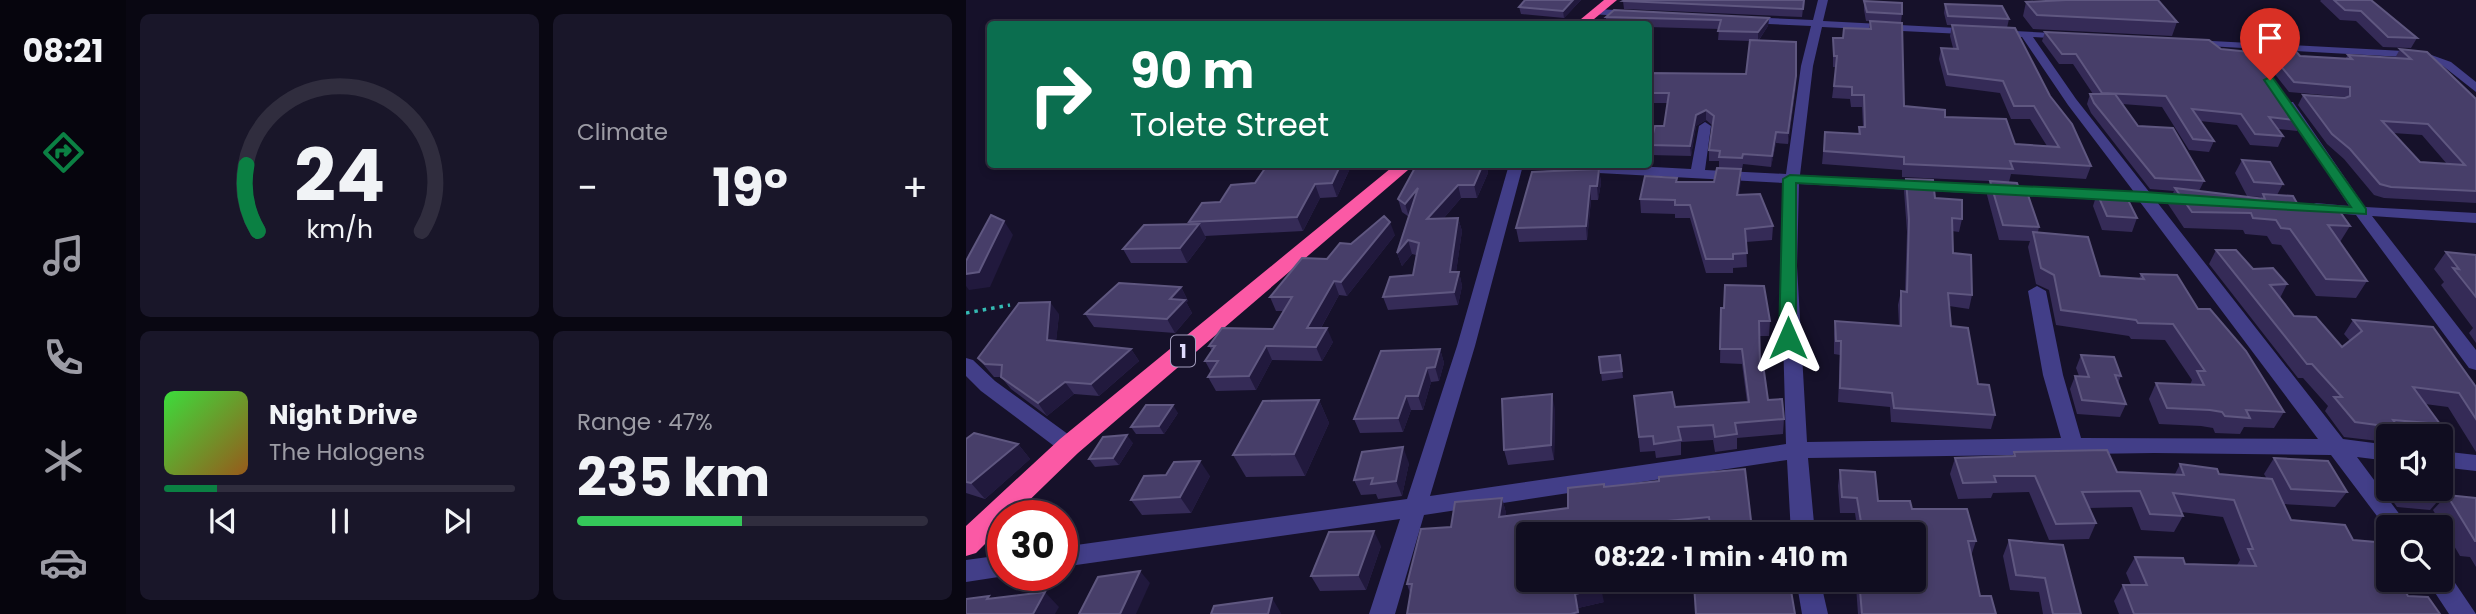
<!DOCTYPE html>
<meta charset="utf-8">
<style>
:root{--surface:#100d20;--page:#191629;--text:#f1f3f6;--muted:#9c9ca5;--line:#302d3e;--accent:#0b8043}
body{margin:0;font-family:Poppins,sans-serif;background:var(--page);color:var(--text);height:100vh;display:flex;flex-direction:column;font-size:26px;white-space:nowrap}
*{box-sizing:border-box;margin:0}
p{font-size:23px;color:var(--muted)}
.icon{flex:none;width:38px;height:38px;fill:none;stroke:currentColor;stroke-width:2;stroke-linecap:round;stroke-linejoin:round}
.map{position:relative;flex:1;overflow:hidden}
.details{display:flex;flex-direction:column;gap:14px;padding:14px;background:#090712;width:840px}
.details>*{flex:none}
.top-card{position:absolute;left:21px;top:21px;width:665px;height:147px;border-radius:7px;box-shadow:0 4px 10px #0003,0 0 0 2px var(--line);background:#0b6e4f;color:#fff;overflow:hidden}
.buttons{position:absolute;left:1410px;top:424px;display:grid;gap:14px}
.buttons a{display:grid;place-items:center;width:77px;height:77px;border-radius:7px;background:var(--surface);box-shadow:0 4px 10px #0003,0 0 0 2px var(--line);font-size:35px}
.speed{position:absolute;left:21px;top:500px;display:flex;gap:14px;font-size:35px;font-weight:700;text-align:center}
.speed>*{display:grid;place-content:center;width:91px;height:91px;border-radius:50%;background:var(--surface);box-shadow:0 4px 10px #0003,0 0 0 2px var(--line);line-height:1}
.speed .limit{border:10px solid #d22;background:#fff;color:#111}
.pin{position:absolute;display:grid;place-items:center;width:60px;height:60px;color:#fff;margin:-72px -30px;border-radius:50% 50% 50% 0;rotate:-45deg;box-shadow:0 0 7px #0007}
.pin .icon{rotate:45deg}
.me{position:absolute;width:77px;margin:-38px;rotate:0deg;stroke-linejoin:round;filter:drop-shadow(0 0 5px #0008)}
.turn{display:flex;align-items:center;gap:24px;height:147px;padding:0 28px;font-size:32px}
.turn .icon{width:91px;height:91px;stroke-width:2.5}
.turn b{display:block;font-size:49px;line-height:60px}
.big{font-size:52px;font-weight:700;line-height:1.1}
.details .tile{flex:1;display:flex;flex-direction:column;justify-content:center;gap:10px;min-width:0;padding:0 24px;border-radius:10px;background:var(--page)}
.details .dial{align-items:center;gap:0}
.dial svg{height:182px;overflow:visible;fill:none;stroke:var(--line);stroke-width:7;stroke-linecap:round;text-anchor:middle}
.dial text{fill:var(--text);stroke:none}
.song{display:flex;align-items:center;gap:21px}
.cover{width:84px;height:84px;border-radius:10px;background:linear-gradient(135deg,hsl(120 70% 55%),hsl(30 70% 35%))}
.played{height:7px;border-radius:4px;background:linear-gradient(90deg,var(--accent) 15%,var(--line) 15%)}
.keys{display:flex;justify-content:space-around;direction:ltr}
.heat{display:flex;justify-content:space-between;align-items:center;font-size:38px;direction:ltr}
.charge{height:10px;border-radius:5px;background:linear-gradient(90deg,#34c759 47%,var(--line) 0)}
.details .tiles{flex:1;display:grid;gap:14px;grid-template-columns:repeat(2,1fr)}
.trip{position:absolute;left:550px;top:522px;width:410px;height:70px;border-radius:7px;background:var(--surface);box-shadow:0 4px 10px #0003,0 0 0 2px var(--line);font-weight:700;line-height:70px;text-align:center}
main{display:flex;flex:1;min-height:0}
.tabs{display:flex;flex-direction:column;width:126px;justify-content:space-around;align-items:center;background:#06050d;color:var(--muted)}
.tabs .icon{width:49px;height:49px}
.tabs .current{color:var(--accent)}
.tabs b{font-size:32px;color:var(--text)}
.map>svg:first-child{display:block}
.lines{fill:none;stroke-linecap:round;stroke-linejoin:round}
.path{stroke:#34bab3;stroke-width:3.5;stroke-dasharray:3.5 5;stroke-linecap:butt}
.minor{fill:#423e88;fill-rule:evenodd}
.highway{fill:#fb59a5;fill-rule:evenodd}
.wall{fill:#352b57;fill-rule:evenodd}
.shaded-wall{fill:#21193d}
.building{fill:#473e69;stroke:#5f5780;stroke-width:2;fill-rule:evenodd}
.route{fill:#0b8043;stroke:#07532c;stroke-width:2}
.labels{text-anchor:middle;dominant-baseline:central;stroke-width:7;stroke-linejoin:round;paint-order:stroke}
.shield{fill:#16112a;stroke:#a39ebe;stroke-width:2}
.shield-label{font-size:19px;font-weight:bold;fill:#e0dbfe}
</style>
<main>
<nav class="tabs">
<b>08:21</b>
<svg class="icon current" aria-label="directions" viewBox="0 0 24 24"><path d="M12 3l9 9-9 9-9-9zM9 14v-3h6M13 9l2 2-2 2"/></svg>
<svg class="icon" aria-label="music" viewBox="0 0 24 24"><path d="M9 18V5l10-2v13"/><circle cx="6" cy="18" r="3"/><circle cx="16" cy="16" r="3"/></svg>
<svg class="icon" aria-label="phone" viewBox="0 0 24 24"><path d="M5 4h4l2 5-3 2q2 4 5 5l2-3 5 2v4C11 20 4 13 5 4z"/></svg>
<svg class="icon" aria-label="climate" viewBox="0 0 24 24"><path d="M12 3v18M4 7l16 10M4 17L20 7"/></svg>
<svg class="icon" aria-label="car" viewBox="0 0 24 24"><path d="M5 17H2v-5l4-1 3-4h7l3 4 3 1v5h-3M9 17h6M6 11h13"/><circle cx="7" cy="17" r="2"/><circle cx="17" cy="17" r="2"/></svg>
</nav>
<section class="details">
<div class="tiles">
<div class="tile dial"><svg viewBox="0 0 100 80">
<path d="M14 69A42 42 0 1 1 86 69"/>
<path d="M14 69A42 42 0 0 1 9 40" stroke="#0b8043"/>
<text x="50" y="56" font-size="32" font-weight="700">24</text>
<text x="50" y="72" font-size="11">km/h</text>
</svg></div>
<div class="tile"><p>Climate</p>
<div class="heat"><a>−</a><b class="big">19°</b><a>+</a></div>
</div>
<div class="tile">
<div class="song"><i class="cover"></i><div><b>Night Drive</b><p>The Halogens</p></div></div>
<div class="played"></div>
<div class="keys"><svg class="icon" aria-label="previous" viewBox="0 0 24 24"><path d="M18 5L8 12l10 7zM5 5v14"/></svg><svg class="icon" aria-label="pause" viewBox="0 0 24 24"><path d="M8 5v14M16 5v14"/></svg><svg class="icon" aria-label="next" viewBox="0 0 24 24"><path d="M6 5l10 7-10 7zM19 5v14"/></svg></div>
</div>
<div class="tile"><p>Range · 47%</p><b class="big">235 km</b><div class="charge"></div></div>
</div>
</section>
<div class="map">
<svg width="1510" height="614" viewBox="0 0 1510 614">
<rect width="100%" height="100%" fill="#16112a"/>
<g class="lines">
<path class="path" d="M0,313L44,305"/>
<g class="minor">
<path d="M852,0H862L857,21L1105,34V38L1101,39L1067,37L1110,99L1184,193L1233,197L1235,200L1228,204L1191,202L1377,439L1423,445V461L1391,457L1443,527H1423V532L1365,455L1188,453L842,458L849,534H825L821,460L458,515L429,614H403L434,519L96,567V547L441,499L491,346L542,168L536,164H632L725,169L733,126L739,122L745,126L739,170L820,174L835,66L845,26L780,23L775,20L780,17L847,20ZM856,27L1056,37L1102,105L1168,192L834,175L847,66ZM556,169L819,183L815,266L820,444L464,496L509,346ZM833,184L1174,202L1352,439L1115,438L1097,375L1080,291L1071,286L1062,291L1077,375L1095,438L841,442L831,266Z"/>
<path d="M630,9L668,11L673,14L668,17L626,14V10Z"/>
<path d="M1227,40L1457,52L1485,62L1510,82V92L1477,66L1455,58L1223,45L1222,43Z"/>
<path d="M1319,102H1327L1399,207L1510,213V223L1406,216L1510,350V370L1503,368L1390,215L1345,211L1342,208L1345,205L1350,203L1383,206L1317,105Z"/>
<path d="M0,358L7,360L29,381L110,440L114,446L110,452L103,454L96,452L15,391L0,376Z"/>
<path d="M1475,451L1510,455V471L1475,467Z"/>
<path d="M37,555V576H39L0,582V560Z"/>
<path d="M1475,569L1481,571L1510,614H1483L1460,579H1475Z"/>
<path d="M830,579H854L862,614H836Z"/>
</g>
<g class="highway">
<path d="M638,0H651L622,24H609Z"/>
<path d="M430,164H449L112,453L47,516H37V526L10,553L0,556V526L94,439Z"/>
</g>
</g>
<g class="wall">
<path d="M559,0H615L598,18L555,14L553,7Z"/>
<path d="M838,0L836,17L658,9L657,1Z"/>
<path d="M1084,0H1192L1211,22L1206,36L1067,29L1057,16L1060,2L1085,1Z"/>
<path d="M1355,0H1405L1451,38L1445,48L1417,47L1390,21L1374,20L1354,1Z"/>
<path d="M898,1L936,14L935,22L900,21L898,10Z"/>
<path d="M979,4L1043,19L1041,28L1084,96L1125,166L1120,179L1045,174L1043,182L936,177V170L856,164L859,132L892,134L893,127H897L896,107H885L884,99L866,98L870,67H867V38H877L903,29L904,21L938,106L979,117L1049,144L1081,146L1064,119H1045L1034,93L980,86L973,59L975,48H987L984,36L986,25L1038,28L981,25L978,13Z"/>
<path d="M640,17L803,18L802,26L793,40L830,86L822,144L810,143L805,167L777,164L776,169L753,168V161H743V150L746,125L740,120L730,126L725,156L684,155V145L698,126L702,103H682V73L780,74L784,41L752,40L753,29L682,27V24H640Z"/>
<path d="M1079,32L1336,121L1331,131L1312,129L1317,136L1312,147L1284,145L1271,125L1234,121L1248,141L1243,152L1223,150L1196,107L1156,104L1172,126L1238,181L1233,191L1294,199L1295,197L1281,196L1269,173L1276,160L1317,184L1311,195L1332,205L1384,226L1374,242L1401,281L1390,298L1350,296L1315,245L1306,244L1301,236L1279,234L1277,230L1218,228L1202,204L1208,191L1184,189L1125,113L1121,104L1124,94H1127L1107,64H1093L1076,41Z"/>
<path d="M1304,46L1334,56L1379,59L1382,55L1429,58L1434,49L1501,91L1510,99V203L1418,198L1408,195L1378,159L1361,144L1332,105L1337,95L1379,98V97L1323,92L1300,63L1302,59L1299,56ZM1427,133L1456,135L1481,164L1454,162Z"/>
<path d="M386,164L371,197L354,198L337,231L239,236L240,238L221,263H165L157,249L224,224L223,222L254,202L289,183Z"/>
<path d="M451,164H520L522,173L511,198H495L477,219L492,218L496,231L490,272H493L496,286L492,305L422,310L417,297L447,275L450,255L446,254L436,266L431,253L443,217L436,212L432,199Z"/>
<path d="M633,169L635,183L632,200H625L621,240L553,242L550,228Z"/>
<path d="M775,169L773,195L807,226L806,240L780,242L781,267L767,268V273H740L724,218H709V214L675,213L674,199L711,178V182H748Z"/>
<path d="M940,179L969,198L996,219L993,232L986,231L987,253L1006,295L1003,309L983,306L985,326L1012,384L1029,415L1025,429L925,422L924,407L872,402L874,355L868,354V334L869,321L933,326L932,305L935,291L939,292L941,232L938,191Z"/>
<path d="M1024,181L1055,195L1073,227L1072,232L1134,276L1173,279L1175,274L1232,309L1318,412L1308,428L1278,427L1274,434L1249,433L1247,428L1235,426L1193,424L1183,399L1190,383L1224,385L1226,380L1199,340L1165,339L1163,336L1090,325L1083,290L1070,284L1062,247L1064,241L1033,240L1021,195Z"/>
<path d="M1131,193L1171,218L1166,232L1136,230L1127,206Z"/>
<path d="M429,235L381,296L373,295L355,328L367,342L356,361L306,360L290,390L250,391L242,377L245,372L239,361L246,351L243,346L307,329L318,311H310L304,297L385,244Z"/>
<path d="M1250,250L1321,284L1314,298L1328,316L1376,347L1384,341L1378,334L1387,320L1510,387V452L1482,407L1459,404L1474,424L1464,436H1423V440L1421,442L1378,437L1359,411L1362,406L1337,378H1332L1243,264Z"/>
<path d="M1480,252L1510,255V343L1503,333L1507,328L1475,285L1478,282L1468,269Z"/>
<path d="M215,287L222,301L220,302L226,313L209,333L128,327L119,314Z"/>
<path d="M755,308L804,321L803,336H793L794,365L802,400L818,419L817,434L771,438V449L749,452L747,440L715,442V455L690,458L689,451L674,452L668,396L709,407L781,402L776,364L754,363Z"/>
<path d="M93,314L90,341L165,349L173,361L133,396L108,394L81,416L45,389L35,377H28L12,358Z"/>
<path d="M474,349L478,363L473,381L465,382L457,410H445L437,432L394,433L388,419Z"/>
<path d="M654,355L657,378L636,381L633,357Z"/>
<path d="M1115,355L1155,376L1152,383L1160,404L1154,417L1111,414L1104,389L1109,376H1113L1110,368Z"/>
<path d="M353,400L363,423L339,476L280,477L267,455Z"/>
<path d="M589,409L588,460L542,465L538,450Z"/>
<path d="M212,413L198,434H170L165,427Z"/>
<path d="M0,439L52,444L64,459L19,499L0,493Z"/>
<path d="M167,443L153,465L129,467L123,459Z"/>
<path d="M1048,452L1151,472L1209,474L1214,464L1253,474L1301,479L1298,474L1308,458L1381,492L1369,507L1317,504L1325,520L1387,540L1442,596L1474,614H1153L1148,601L1157,585H1165L1160,573L1169,557L1219,564L1271,565L1274,560L1257,517L1215,512L1217,516L1208,532L1175,530L1166,507L1123,508L1130,523L1123,539L1083,540L1063,492L1027,493L1025,498L992,499L984,474L989,458L1046,457Z"/>
<path d="M443,463L436,496L412,499L410,494L395,495L388,480Z"/>
<path d="M1423,464V488H1474L1478,494L1464,510L1431,507L1411,479Z"/>
<path d="M874,470L912,501L946,509L1010,541L1005,556L1014,596L1030,614H892L890,586L891,579H947V534H892L889,513H874L872,486Z"/>
<path d="M200,475L244,476L225,513L176,515L165,500Z"/>
<path d="M638,487L786,529V534H744L743,532L725,534H562L581,583L638,602L612,608L613,614H441L444,593L441,584L485,527L536,498L540,513L539,516L602,508Z"/>
<path d="M1481,495L1510,498V567L1504,557L1494,556L1467,510Z"/>
<path d="M1043,540L1115,614H1077L1073,592L1044,590L1037,556Z"/>
<path d="M415,546L400,590L354,591L345,576Z"/>
</g>
<g class="shaded-wall">
<path d="M607,0H615L598,18L597,11Z"/>
<path d="M803,18L802,26L792,41V32Z"/>
<path d="M830,76V86L822,144V133Z"/>
<path d="M740,110V120L730,126L725,156L724,146L730,115Z"/>
<path d="M810,132V143L805,167L806,156Z"/>
<path d="M375,164H386L371,197L366,183Z"/>
<path d="M517,164H520L522,173L511,198L508,185Z"/>
<path d="M633,169L635,183L632,200L631,186Z"/>
<path d="M775,169V182L771,208V195Z"/>
<path d="M349,184L354,198L337,231L331,217Z"/>
<path d="M492,185L495,198L465,233L461,219Z"/>
<path d="M624,186L625,200L621,240L620,226Z"/>
<path d="M452,188L443,217L439,204Z"/>
<path d="M492,218L496,231L488,286L484,272Z"/>
<path d="M38,221L47,235L24,287L3,290L0,286V274Z"/>
<path d="M424,222L429,235L381,296L375,282Z"/>
<path d="M233,224L240,238L221,263L214,248Z"/>
<path d="M442,240L446,254L436,266L431,253Z"/>
<path d="M493,272L496,286L492,305L488,292Z"/>
<path d="M368,281L373,295L347,342L341,328Z"/>
<path d="M215,287L222,301L220,302L226,313L209,333L201,319L204,299Z"/>
<path d="M84,302L93,314L89,352L81,340Z"/>
<path d="M361,328L367,342L356,361L350,347Z"/>
<path d="M300,346L306,360L290,390L283,376Z"/>
<path d="M165,349L173,361L133,396L125,384Z"/>
<path d="M474,349L478,363L473,381L469,367Z"/>
<path d="M461,368L465,382L457,410L452,396Z"/>
<path d="M99,382L108,394L81,416L72,403Z"/>
<path d="M586,394L589,409L588,460L585,445Z"/>
<path d="M440,396L445,410L437,432L432,418Z"/>
<path d="M353,400L363,423L339,476L328,454Z"/>
<path d="M207,405L212,413L198,434L193,426Z"/>
<path d="M161,435L167,443L153,465L147,458Z"/>
<path d="M52,444L64,459L19,499L5,483Z"/>
<path d="M437,447L443,463L436,496L430,481Z"/>
<path d="M234,461L244,476L225,513L214,497Z"/>
<path d="M536,498L540,513L538,532L533,517Z"/>
<path d="M408,531L415,546L400,590L392,575Z"/>
<path d="M174,571L184,583L170,614H154Z"/>
<path d="M635,588L638,602L612,608L613,614H605L609,594Z"/>
<path d="M79,592L93,607L89,614H67Z"/>
<path d="M306,598L315,613V614H302Z"/>
</g>
<g class="building">
<path d="M559,0H607L597,11L553,7Z"/>
<path d="M659,0H838L837,9L657,1Z"/>
<path d="M1100,0H1192L1211,22L1071,15L1060,2Z"/>
<path d="M1368,0H1405L1451,38L1422,37L1395,11L1379,10Z"/>
<path d="M898,1L936,3V14L901,12Z"/>
<path d="M979,4L1036,6L1043,19L982,16Z"/>
<path d="M648,10L803,18L792,32L752,31L755,20L640,17Z"/>
<path d="M904,21L936,23L938,106L979,110V117L1040,119L1049,144L1093,147L1068,106H1048L1037,81L982,74L975,48L992,49L986,25L1049,28L1084,96L1106,124L1125,166L1044,161L1047,169L938,164V157L858,151L859,132L894,134L893,127H899L898,95H886V87L868,86L871,56H868L867,38H877L878,28L905,29Z"/>
<path d="M1079,32L1243,40L1255,49L1284,52L1336,121L1303,117L1317,136L1289,134L1275,114L1226,109L1248,141L1227,139L1200,96L1136,93L1110,54H1096Z"/>
<path d="M784,40L830,42V76L822,133L810,132L806,156L777,154L776,158L753,157L754,151L743,150L748,116L740,110L730,115L724,146L684,145L689,126H698L703,93H682V73L780,74Z"/>
<path d="M1304,46L1327,48L1334,56L1386,59L1382,55L1445,59L1434,49L1461,52L1510,99V191L1425,187L1414,184L1384,149L1366,134L1337,95L1379,98L1384,96V87L1328,82L1304,53L1309,54ZM1416,121L1462,124L1499,165L1454,162Z"/>
<path d="M1124,94H1149L1172,126L1207,128L1238,181L1189,178L1128,103Z"/>
<path d="M1276,160L1304,162L1317,184L1288,182Z"/>
<path d="M302,164H375L366,183L349,184L331,217L223,222L236,203L254,202L265,185L289,183Z"/>
<path d="M451,164H517L508,185H492L461,219L492,218L484,272H493L488,292L417,297L424,277L447,275L453,243L442,240L431,253L452,188L439,204L432,199Z"/>
<path d="M751,168L775,169L771,195L794,194L807,226L779,229L781,253L767,254V259H740L724,205H709V200L674,199L679,176L711,178L710,182H748Z"/>
<path d="M633,169L631,186H624L620,226L550,228L566,172Z"/>
<path d="M940,179L967,180L969,198L996,200V219L986,218L987,253L1005,255L1006,295L982,293L985,326L1002,328L1012,384L1023,385L1029,415L928,408L926,393L874,388L875,341H870L869,321L935,326V291L941,292L943,220Z"/>
<path d="M1024,181L1051,183L1055,195H1062L1073,227L1037,225Z"/>
<path d="M1209,188L1299,199L1297,194L1327,196L1332,205L1372,209L1384,226L1362,225L1401,281L1360,279L1324,229L1315,228L1310,220L1287,218L1285,213L1226,212Z"/>
<path d="M1131,193L1159,194L1171,218L1141,216Z"/>
<path d="M25,215L38,221L13,272L0,274V261Z"/>
<path d="M418,216L424,222L375,282L368,281L341,328H361L350,347L300,346L283,376L242,377L252,361H239L249,346H243L256,328L307,329L326,297H304L336,258L361,259L374,243L385,244Z"/>
<path d="M233,224L214,248L157,249L178,225Z"/>
<path d="M1067,232L1122,237L1134,276L1178,279L1175,274L1211,275L1232,309H1244L1280,351L1318,412L1280,410L1284,418L1259,416L1256,412L1244,410L1201,408L1190,383L1238,385L1231,371H1239L1207,324L1172,323L1170,320L1095,310L1088,275L1075,268Z"/>
<path d="M1250,250H1270L1287,269L1307,268L1321,284L1304,285L1328,316L1350,317L1376,347L1396,331L1387,320L1467,327L1510,387V419L1493,393L1447,387L1474,424L1427,420L1433,428L1389,422L1368,397H1376L1346,364H1341Z"/>
<path d="M1480,252L1510,255V297L1487,268L1493,269Z"/>
<path d="M153,283L215,287L204,299L219,300L201,319L119,314Z"/>
<path d="M759,285L798,286L804,321H793L794,365L797,364L802,400L816,399L818,419L769,423L771,434L749,437L747,425L712,427L715,440L688,444L687,436L673,437L668,396L706,392L709,407L783,402L776,349H754L755,308H758Z"/>
<path d="M84,302L81,340L165,349L125,384L99,382L72,403L35,377L36,365L19,364L12,358L53,303Z"/>
<path d="M474,349L469,367L461,368L452,396H440L432,418L388,419L415,351Z"/>
<path d="M654,355L656,371L635,373L633,357Z"/>
<path d="M1115,355L1148,357L1155,376L1149,375L1160,404L1116,400L1109,376L1123,377Z"/>
<path d="M586,394L585,445L538,450L536,399Z"/>
<path d="M353,400L328,454L267,455L297,401Z"/>
<path d="M180,405H207L193,426L165,427Z"/>
<path d="M8,433L52,444L5,483L0,482V439Z"/>
<path d="M161,435L147,458L123,459L137,437Z"/>
<path d="M437,447L430,481L405,484L407,478L388,480L396,452Z"/>
<path d="M1141,450L1151,472L1218,475L1214,464L1251,469L1253,474L1306,479L1325,520L1379,525L1387,540L1410,542L1423,563V579H1432L1442,596L1462,597L1474,614H1168L1157,585H1181L1169,557L1217,558L1219,564L1290,566L1282,549H1287L1268,500L1207,493L1217,516L1184,514L1174,491L1116,492L1130,523L1090,524L1069,476H1028L1030,482L997,483L989,458L1049,456L1048,452Z"/>
<path d="M1308,458L1362,461L1381,492L1325,489Z"/>
<path d="M234,461L214,497L165,500L178,476L200,475L208,462Z"/>
<path d="M779,469L786,529L745,533L743,517L691,522L692,533L688,534H562V579H577V584L597,579H634L635,588L609,594L612,612L605,614H441L446,584H441L455,529L485,527L489,502L536,498L533,517L602,508V488L638,484V487L693,481V477Z"/>
<path d="M874,470L909,472L912,501H944L946,509H1001L1010,541H1002L1014,596H1025L1030,614H896L893,579H947V534H897L891,498L876,497Z"/>
<path d="M1442,488H1474L1478,494L1444,491Z"/>
<path d="M1481,495L1510,498V541H1509Z"/>
<path d="M408,531L392,575L345,576L363,532Z"/>
<path d="M1043,540L1097,545L1115,614H1087L1079,578L1050,575Z"/>
<path d="M174,571L154,614H113L132,577Z"/>
<path d="M795,579H823L829,614H730L728,584Z"/>
<path d="M79,592L67,614H0V599L23,596L21,599Z"/>
<path d="M306,598L302,614H245L248,606Z"/>
</g>
<path class="route" d="M1304,77L1307,78L1400,209V214L830,183V338L822,343L813,338L817,179L824,175L1179,192L1385,207L1298,80Z"/>
<g class="labels">
<rect class="shield" x="205" y="335.5" width="24" height="31" rx="5"/>
<g class="shield-label">
<text x="217" y="351">1</text>
</g>
</g>
</svg>
<div class="buttons">
<a><svg class="icon" aria-label="sound" viewBox="0 0 24 24"><path d="M4 9h4l5-4v14l-5-4H4zM17 9q2 3 0 6"/></svg></a>
<a><svg class="icon" aria-label="search" viewBox="0 0 24 24"><circle cx="10" cy="10" r="6"/><path d="M15 15l6 6"/></svg></a>
</div>
<div class="speed"><div class="limit">30</div></div>
<div class="pin" style="left:1304px;top:80px;background:#d93025"><svg class="icon" aria-label="arrive" viewBox="0 0 24 24"><path d="M6 21V4h12l-3 4 3 4H6"/></svg></div>
<svg class="me" style="left:822px;top:338px" viewBox="-20 -20 40 40"><path d="M0-17L14 15 0 8-14 15z" fill="#0b8043" stroke="#fff" stroke-width="4"/></svg>
<div class="trip">08:22 · 1 min · 410 m</div>
<div class="top-card">
<div class="turn"><svg class="icon" aria-label="right" viewBox="0 0 24 24"><path d="M7 20v-9h11M14 6l5 5-5 5"/></svg><div><b>90 m</b>Tolete Street</div></div>
</div>
</div>
</main>
